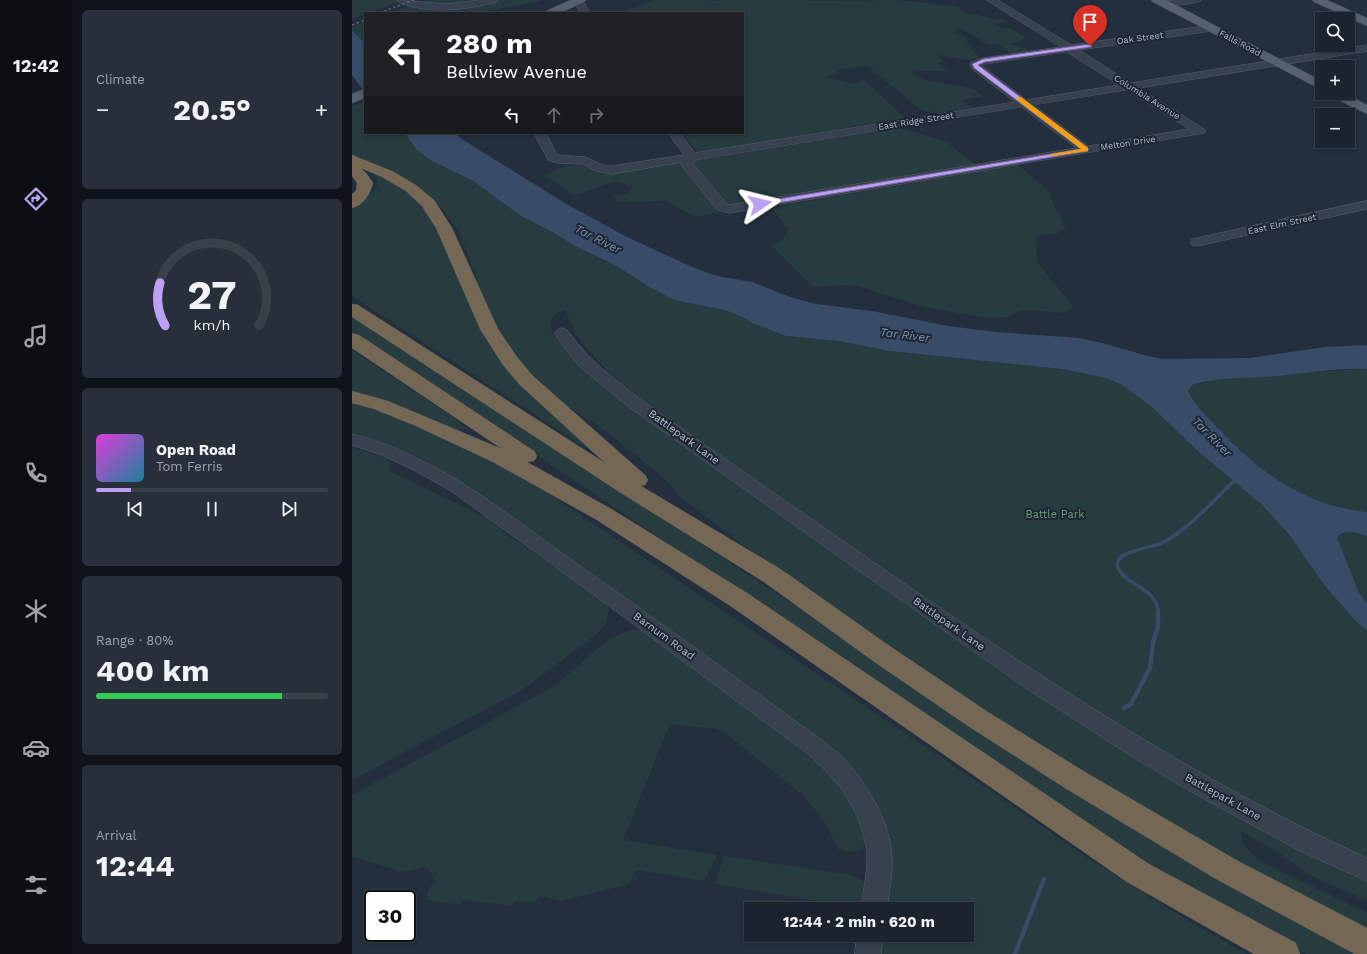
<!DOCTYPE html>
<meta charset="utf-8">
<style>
:root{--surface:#1b232e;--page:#282f3a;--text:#f1f3f6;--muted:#a0a4aa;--line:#39404a;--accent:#bca0f2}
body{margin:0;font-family:"Work Sans",sans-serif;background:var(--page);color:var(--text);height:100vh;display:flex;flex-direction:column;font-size:15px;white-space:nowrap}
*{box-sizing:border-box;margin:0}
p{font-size:13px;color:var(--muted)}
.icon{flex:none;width:22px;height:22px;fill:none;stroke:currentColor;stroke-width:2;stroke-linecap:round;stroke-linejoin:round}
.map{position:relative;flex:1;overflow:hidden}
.panel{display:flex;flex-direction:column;gap:10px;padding:10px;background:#0f1319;width:280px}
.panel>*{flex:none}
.banner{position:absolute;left:12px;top:12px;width:380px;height:122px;border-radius:0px;box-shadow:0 2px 6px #0003,0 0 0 1px var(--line);background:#202124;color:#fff;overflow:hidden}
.controls{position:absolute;left:963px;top:12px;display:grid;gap:8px}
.controls a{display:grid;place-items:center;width:40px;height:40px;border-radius:0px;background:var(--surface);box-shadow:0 2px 6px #0003,0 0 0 1px var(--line);font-size:20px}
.speed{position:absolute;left:12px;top:890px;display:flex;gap:8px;font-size:20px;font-weight:700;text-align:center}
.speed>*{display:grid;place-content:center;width:52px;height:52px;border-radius:50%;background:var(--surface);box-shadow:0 2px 6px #0003,0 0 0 1px var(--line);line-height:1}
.speed .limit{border:2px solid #111;border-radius:6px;background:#fff;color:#111}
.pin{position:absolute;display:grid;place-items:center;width:34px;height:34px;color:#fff;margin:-41px -17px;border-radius:50% 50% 50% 0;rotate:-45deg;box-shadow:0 0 4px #0007}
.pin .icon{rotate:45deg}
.me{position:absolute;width:44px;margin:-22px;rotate:80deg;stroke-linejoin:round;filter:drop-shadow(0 0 3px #0008)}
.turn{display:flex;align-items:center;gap:14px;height:84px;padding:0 16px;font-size:18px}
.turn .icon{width:52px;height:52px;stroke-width:2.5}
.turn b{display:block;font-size:28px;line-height:34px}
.lanes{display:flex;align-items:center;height:38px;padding:0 16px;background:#0003;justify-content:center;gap:20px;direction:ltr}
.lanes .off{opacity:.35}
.big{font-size:30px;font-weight:700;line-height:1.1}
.panel .tile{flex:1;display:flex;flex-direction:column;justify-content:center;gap:6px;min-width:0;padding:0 14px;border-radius:6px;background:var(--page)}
.panel .dial{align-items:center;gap:0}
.dial svg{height:104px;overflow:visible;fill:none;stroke:var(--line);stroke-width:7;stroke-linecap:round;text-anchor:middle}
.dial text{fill:var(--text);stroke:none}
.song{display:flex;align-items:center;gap:12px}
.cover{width:48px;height:48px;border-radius:6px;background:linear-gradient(135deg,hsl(300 70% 55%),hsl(190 70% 35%))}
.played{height:4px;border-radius:2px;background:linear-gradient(90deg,var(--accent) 15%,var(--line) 15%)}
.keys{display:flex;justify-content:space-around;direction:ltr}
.heat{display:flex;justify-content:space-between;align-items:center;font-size:22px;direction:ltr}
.charge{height:6px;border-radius:3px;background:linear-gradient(90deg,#34c759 80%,var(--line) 0)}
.trip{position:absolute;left:392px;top:902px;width:230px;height:40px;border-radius:0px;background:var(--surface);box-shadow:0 2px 6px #0003,0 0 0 1px var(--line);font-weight:700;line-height:40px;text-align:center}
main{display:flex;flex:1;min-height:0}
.dock{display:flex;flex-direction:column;width:72px;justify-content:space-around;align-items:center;background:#0b0e12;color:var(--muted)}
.dock .icon{width:28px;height:28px}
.dock .current{color:var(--accent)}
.dock b{font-size:18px;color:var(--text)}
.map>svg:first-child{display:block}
.green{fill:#263c3f}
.water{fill:#394c67}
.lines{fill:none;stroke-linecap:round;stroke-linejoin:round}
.stream-far1{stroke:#394c67;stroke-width:3.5}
.stream{stroke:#394c67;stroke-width:4.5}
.minor-casing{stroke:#565f6c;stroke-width:1}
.major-casing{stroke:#414a57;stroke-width:1}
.highway-casing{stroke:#434c59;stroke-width:1}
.minor{fill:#38414e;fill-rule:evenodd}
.major{fill:#56606e;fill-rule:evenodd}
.highway{fill:#746855;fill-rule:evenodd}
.rail{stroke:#5a6575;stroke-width:1.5;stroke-dasharray:2.5 2.5;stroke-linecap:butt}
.route{fill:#bca0f2;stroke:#7a689d}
.slow{fill:#f59e0b}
.labels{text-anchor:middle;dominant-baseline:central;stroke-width:4;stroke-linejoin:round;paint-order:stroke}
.far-street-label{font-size:9px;fill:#b4bcc9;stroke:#1d2633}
.street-label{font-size:11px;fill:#b4bcc9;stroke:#1d2633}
.park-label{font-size:11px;fill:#6b9a76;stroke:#1d2633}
.water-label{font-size:12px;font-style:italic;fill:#7c92b1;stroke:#1d2633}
</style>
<main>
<nav class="dock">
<b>12:42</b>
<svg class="icon current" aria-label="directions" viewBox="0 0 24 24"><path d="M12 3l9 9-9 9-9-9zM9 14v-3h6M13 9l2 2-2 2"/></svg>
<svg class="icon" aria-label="music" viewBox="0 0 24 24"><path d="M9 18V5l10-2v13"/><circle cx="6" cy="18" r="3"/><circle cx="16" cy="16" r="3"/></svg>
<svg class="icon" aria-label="phone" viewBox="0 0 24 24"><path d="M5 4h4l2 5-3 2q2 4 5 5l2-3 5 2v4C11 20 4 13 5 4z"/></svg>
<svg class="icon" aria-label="climate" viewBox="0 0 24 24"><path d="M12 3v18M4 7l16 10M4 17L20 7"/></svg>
<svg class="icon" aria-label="car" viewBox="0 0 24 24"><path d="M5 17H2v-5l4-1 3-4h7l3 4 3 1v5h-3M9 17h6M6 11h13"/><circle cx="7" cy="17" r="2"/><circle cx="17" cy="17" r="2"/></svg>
<svg class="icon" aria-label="filters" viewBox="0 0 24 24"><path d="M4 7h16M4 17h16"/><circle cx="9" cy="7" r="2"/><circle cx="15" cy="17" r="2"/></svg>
</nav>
<section class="panel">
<div class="tile"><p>Climate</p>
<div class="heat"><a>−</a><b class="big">20.5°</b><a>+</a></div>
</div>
<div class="tile dial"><svg viewBox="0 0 100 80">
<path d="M14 69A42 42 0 1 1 86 69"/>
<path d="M14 69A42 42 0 0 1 10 36" stroke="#bca0f2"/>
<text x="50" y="56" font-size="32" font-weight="700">27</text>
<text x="50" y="72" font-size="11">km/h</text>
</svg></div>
<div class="tile">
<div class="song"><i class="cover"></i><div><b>Open Road</b><p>Tom Ferris</p></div></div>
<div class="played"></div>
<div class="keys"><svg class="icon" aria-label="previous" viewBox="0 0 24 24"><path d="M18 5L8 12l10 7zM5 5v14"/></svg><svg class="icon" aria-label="pause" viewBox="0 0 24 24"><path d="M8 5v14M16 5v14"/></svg><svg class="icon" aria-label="next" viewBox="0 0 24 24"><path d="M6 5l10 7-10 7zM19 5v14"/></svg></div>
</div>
<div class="tile"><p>Range · 80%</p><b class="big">400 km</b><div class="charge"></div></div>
<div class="tile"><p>Arrival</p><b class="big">12:44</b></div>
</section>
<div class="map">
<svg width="1015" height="954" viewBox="0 0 1015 954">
<rect width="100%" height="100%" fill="#242f3e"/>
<g class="green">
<path d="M0,0H51L0,19Z"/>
<path d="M75,0H138L101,5L68,3Z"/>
<path d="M148,0H194L125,13H37L57,6L78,9L114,8Z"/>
<path d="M301,0H355L362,1L373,0H455L461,1L545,0L604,6L614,13L637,17L641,20L651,19L653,21L651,23L643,24L652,29L659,28L674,38L658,44L671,47L678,51L661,54L645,44L636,45L609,28L605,33L614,37L616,45L628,58L613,60L589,55L587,57L592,62L586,63L595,71C582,72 571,69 559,73L573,80L622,89L631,96L611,100L619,108L587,113L569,110L515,66L490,69L475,78L503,84L512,80L553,118L356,151H345L330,133H391V13H309C304,10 267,13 258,13L283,8Z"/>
<path d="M13,22V49L0,35V27Z"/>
<path d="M13,101V133H53L64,149L78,160L121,181L169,216L202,233L223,246L263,265L299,288L320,299L332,302L373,310L395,319L400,323L434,336L487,341L538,351L710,369L755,378L770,385L799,406L909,504L936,533L973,586L1001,618L1009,626L1015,630V859L954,831L842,771L709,692L551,584L317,420L261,378L224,335L213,310L205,312L198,321L200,333L211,347L249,382L592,627L1015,878V901L958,875L928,854L889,831L891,844L905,859L1015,913V934L979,916L731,773L497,622L438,580L325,495L323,489L302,470L248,427L207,401L188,387L154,348L125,289L124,277L116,253L105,230L91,209L0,156V106Z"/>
<path d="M540,127L560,131L595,142L623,164L388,206L375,203L340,163L342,158Z"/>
<path d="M326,163H331L367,213L343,217L314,201L266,202L261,196L275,194L280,188L274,184L264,181L223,195L193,176C202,169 218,164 230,165C238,167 245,173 254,174Z"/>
<path d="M665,164L699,193C699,207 712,216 713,230L703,234L688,235L684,238L685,262L720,305L719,309L712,313L677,310L665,312L657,317L636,318L572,307L521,291C503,282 480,286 461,287L420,246L431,240L436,229L420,208Z"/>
<path d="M17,169L55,191L78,213L127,320L244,454L0,296V207L26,188L24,177Z"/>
<path d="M0,314L515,653L1009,954H954L853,898L708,806L619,744L531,687L0,332Z"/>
<path d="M0,350L98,415L113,428L107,431L64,413L0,392Z"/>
<path d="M1015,369V512C955,506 909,474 869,431C857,419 843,406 836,391L840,385L862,380L925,376L951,372Z"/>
<path d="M0,400L77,427L175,479L660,805C735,860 814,908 894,954H528L530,935H596L608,937V935H615V909H535L536,836L528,811L511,784L116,487L69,458L33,444L0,433Z"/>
<path d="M0,447L35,459L38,463L37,471L135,518L157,536L255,602L257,611L254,623L244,635L172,689L0,780Z"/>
<path d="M995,532H1003L1015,536V603L1007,593L986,544L985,538L987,535Z"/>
<path d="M285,629L293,631L468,764L489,784L506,810L514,844C504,855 500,852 486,849L472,821L451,795L373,733L365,729L318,724L271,840L365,855L352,881L284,870L277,884L209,901L188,896L182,902L163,901L160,906L112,900L109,905L75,900L76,890L84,881L75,867L50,872L0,856V795L190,693C197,689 205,685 211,679C235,660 254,634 285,629Z"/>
<path d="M372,856L495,874L508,879L516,885L514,904L507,908L363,884Z"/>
</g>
<g class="water">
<path d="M0,30L13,44V93L0,75Z"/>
<path d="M53,133H104L108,138L216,205L275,237L340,267L365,276L400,282L438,297L464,304L520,311L596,326L645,332L727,338L750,343L796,356L811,359L898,358L973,347L1015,345V369C985,368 956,373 926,376C897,379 867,376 840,385L836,391C843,406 857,419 869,431C909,474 955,506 1015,512V536C1005,533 992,528 985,538L1007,593L1015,603V630L1009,626L1001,618L973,586L936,533L909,504L847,452L799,406L770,385L755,378L710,369L538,351L487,341L434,336L400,323L395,319L373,310L332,302L320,299L299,288L263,265L223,246L202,233L169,216L121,181L78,160L64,149Z"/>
</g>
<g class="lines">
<path class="stream-far1" d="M806,613C806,589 777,587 767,570C756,551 802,548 812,542C837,529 864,498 885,478"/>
<g class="stream">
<path d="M772,708L779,704L798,668L801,643L806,626V612"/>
<path d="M663,954L692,879"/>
</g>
<defs>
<g id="minor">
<path d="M44,0L95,4L130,0H146L144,2C117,9 89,13 61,7C56,5 48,4 44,0Z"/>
<path d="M222,0H230L239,13H229Z"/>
<path d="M635,0H646L719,45L859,25L864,28L859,31L727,50L779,83L1015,45V51L787,88L852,129L854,131L852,133L377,213L365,210L331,167L329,164L330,162L260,174L244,171L231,164L205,163L196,160L182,133H194L205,155L233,157L251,165L260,166L332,155L316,133H328L343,153L663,102L620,69L618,64L619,62L631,58L708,47ZM715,52L767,85L674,100L629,65ZM775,90L837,129L736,146L682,105ZM670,107L724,148L377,205L375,204L341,164L344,160Z"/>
<path d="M823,0H849C844,4 813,8 808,4L810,2Z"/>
<path d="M1015,201V209L845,246L840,245L838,242L840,239L845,238Z"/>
<path d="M210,328L215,330C241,367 280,393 316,419C350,443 385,467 419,491C611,624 801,761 1015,858V881L948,851L836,790L781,757L674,688L496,563L273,404L226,365L211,346L202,333L205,330Z"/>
<path d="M0,434C81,454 147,508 214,556C301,617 386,679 472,742C480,749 488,754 495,762C517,787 538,823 540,857C541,875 537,892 535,909H509C511,892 515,875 515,857C514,827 497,795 476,773C470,766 462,761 456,754L245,597L99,491L60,469L27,454L0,445Z"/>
<path d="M505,935H531L529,954H503Z"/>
</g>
<g id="major">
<path d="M219,0H234L232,2L208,13H192L194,11Z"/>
<path d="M799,0H814L970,81V90L801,2Z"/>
<path d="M960,0H975L1015,18V26L962,2Z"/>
<path d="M13,89V98L0,103V94Z"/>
<path d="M976,93H993L1015,105V114L978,96Z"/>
</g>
<g id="highway">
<path d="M0,155L40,171L64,185L82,200L100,228L146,329L165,357L181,376L293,475L296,480L293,485L289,486L430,570L539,647L636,712L733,772L886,861L1015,928V954H1003L864,879L713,788L616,726L521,661L412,582L269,493L0,317V304L6,305L253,463L167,384L151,365L128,329L84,228L70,206L54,191L30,177L9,168L14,173L21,183C18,194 12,205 0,208V194L4,191L5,183L0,176Z"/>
<path d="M0,333L7,335L182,451L185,456L182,461L175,462L261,510L395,593L797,864L944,943L948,954H902L775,882L377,605L245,520L141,462L64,426L22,409L0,403V391L36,401L150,449L0,348Z"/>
</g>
</defs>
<use href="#minor" class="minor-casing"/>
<use href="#major" class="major-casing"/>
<use href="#highway" class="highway-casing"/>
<use href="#minor" class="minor"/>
<use href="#major" class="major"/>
<use href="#highway" class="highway"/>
<g class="rail">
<path d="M27,13L62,0"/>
<path d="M0,25L13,20"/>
</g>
</g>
<path class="route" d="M738,44L740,46L739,47L633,62L626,65L736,148V151L408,206L405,204L408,202L729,149L622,68L620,64L631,59Z"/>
<path class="slow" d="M665,97H669L736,148V151L699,156V154L729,149L665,100Z"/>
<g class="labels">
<g class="far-street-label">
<text transform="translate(788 38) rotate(-8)">Oak Street</text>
<text transform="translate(888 43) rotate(28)">Falls Road</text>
<text transform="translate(795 97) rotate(32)">Columbia Avenue</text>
<text transform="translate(564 121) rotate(-9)">East Ridge Street</text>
<text transform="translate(776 143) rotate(-9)">Melton Drive</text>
<text transform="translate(930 224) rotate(-12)">East Elm Street</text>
</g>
<g class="street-label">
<text transform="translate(332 437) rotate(36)">Battlepark Lane</text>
<text transform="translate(597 624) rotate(35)">Battlepark Lane</text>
<text transform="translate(312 636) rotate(36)">Barnum Road</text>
<text transform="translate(871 797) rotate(29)">Battlepark Lane</text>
</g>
<g class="park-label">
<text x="703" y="514">Battle Park</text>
</g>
<g class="water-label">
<text transform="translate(246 239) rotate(27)">Tar River</text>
<text transform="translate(553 335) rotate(7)">Tar River</text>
<text transform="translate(860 437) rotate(45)">Tar River</text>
</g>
</g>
</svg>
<div class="controls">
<a><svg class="icon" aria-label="search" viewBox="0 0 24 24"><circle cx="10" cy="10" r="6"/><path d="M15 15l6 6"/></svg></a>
<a>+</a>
<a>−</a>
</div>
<div class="speed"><div class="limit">30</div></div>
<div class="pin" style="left:738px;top:46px;background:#d93025"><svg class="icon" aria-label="arrive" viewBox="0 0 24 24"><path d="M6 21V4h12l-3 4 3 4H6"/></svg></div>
<svg class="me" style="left:408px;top:204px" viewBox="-20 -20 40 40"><path d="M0-17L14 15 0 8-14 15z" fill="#bca0f2" stroke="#fff" stroke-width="4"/></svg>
<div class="trip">12:44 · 2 min · 620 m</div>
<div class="banner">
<div class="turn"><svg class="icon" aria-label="left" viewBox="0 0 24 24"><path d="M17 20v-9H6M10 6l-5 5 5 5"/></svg><div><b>280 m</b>Bellview Avenue</div></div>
<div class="lanes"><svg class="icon" aria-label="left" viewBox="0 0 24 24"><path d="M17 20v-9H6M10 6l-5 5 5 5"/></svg><svg class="icon off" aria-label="ahead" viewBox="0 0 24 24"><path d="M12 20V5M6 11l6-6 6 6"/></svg><svg class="icon off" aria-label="right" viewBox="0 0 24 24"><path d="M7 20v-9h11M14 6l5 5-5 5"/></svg></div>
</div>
</div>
</main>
